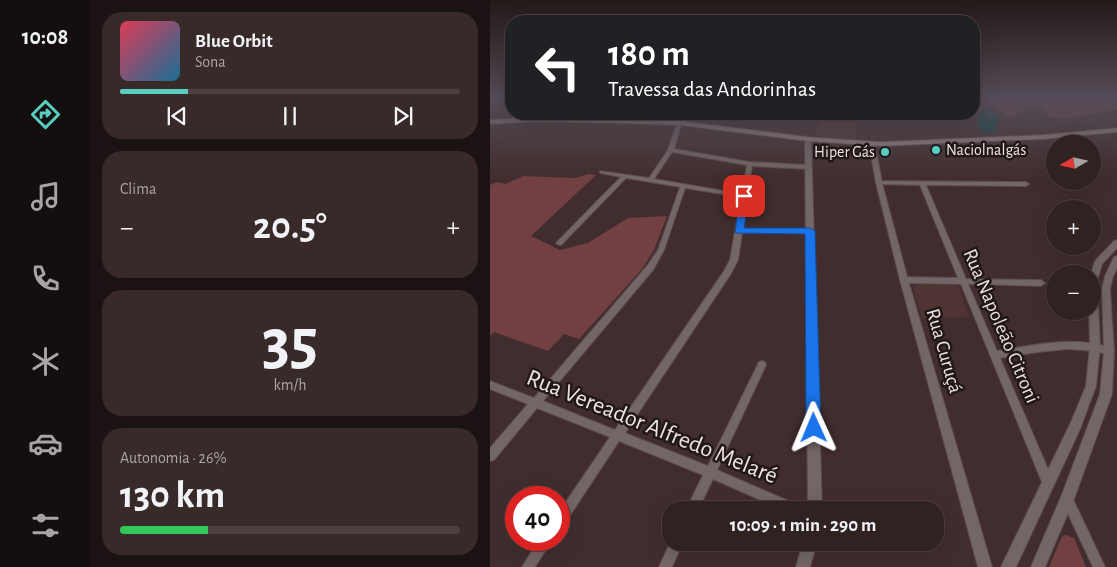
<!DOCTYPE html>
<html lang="pt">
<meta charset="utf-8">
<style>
:root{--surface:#312222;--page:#392a2a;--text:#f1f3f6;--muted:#a8a4a5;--line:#4c3f40;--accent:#58cec0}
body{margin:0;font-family:"Alegreya Sans",sans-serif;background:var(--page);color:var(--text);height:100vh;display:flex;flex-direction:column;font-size:19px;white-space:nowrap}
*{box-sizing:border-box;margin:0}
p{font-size:16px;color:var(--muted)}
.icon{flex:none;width:28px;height:28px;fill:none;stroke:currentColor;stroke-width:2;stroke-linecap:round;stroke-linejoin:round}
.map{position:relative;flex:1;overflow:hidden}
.drawer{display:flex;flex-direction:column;gap:12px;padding:12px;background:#1b1313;width:400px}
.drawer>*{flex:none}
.banner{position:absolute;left:15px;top:15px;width:475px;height:105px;border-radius:20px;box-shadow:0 5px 20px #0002,0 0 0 1px var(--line);background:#202124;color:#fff;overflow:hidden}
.needle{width:32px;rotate:261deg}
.buttons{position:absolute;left:556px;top:135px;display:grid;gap:10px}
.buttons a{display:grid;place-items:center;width:55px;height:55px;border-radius:50%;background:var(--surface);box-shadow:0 5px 20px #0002,0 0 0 1px var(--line);font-size:25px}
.speed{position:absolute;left:15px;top:486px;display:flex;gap:10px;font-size:25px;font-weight:700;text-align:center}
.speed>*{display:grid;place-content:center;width:65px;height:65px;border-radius:50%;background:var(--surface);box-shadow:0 5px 20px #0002,0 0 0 1px var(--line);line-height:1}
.speed .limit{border:8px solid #d22;background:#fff;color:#111}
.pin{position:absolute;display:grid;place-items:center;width:42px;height:42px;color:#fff;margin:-21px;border-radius:10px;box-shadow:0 2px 8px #0006}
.me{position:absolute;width:55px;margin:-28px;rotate:359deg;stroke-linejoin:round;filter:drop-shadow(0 0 4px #0008)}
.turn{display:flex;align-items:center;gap:18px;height:105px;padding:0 20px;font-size:22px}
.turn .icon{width:65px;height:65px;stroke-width:2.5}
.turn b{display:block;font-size:35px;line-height:42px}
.big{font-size:38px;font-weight:700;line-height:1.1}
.drawer .tile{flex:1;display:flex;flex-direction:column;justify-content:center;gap:8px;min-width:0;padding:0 18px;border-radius:20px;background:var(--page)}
.drawer .dial{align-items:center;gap:0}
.dial b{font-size:65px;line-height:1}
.song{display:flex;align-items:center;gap:15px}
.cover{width:60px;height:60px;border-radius:8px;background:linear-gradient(135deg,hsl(350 70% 55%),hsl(200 70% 35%))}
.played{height:5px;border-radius:2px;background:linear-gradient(90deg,var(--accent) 20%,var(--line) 20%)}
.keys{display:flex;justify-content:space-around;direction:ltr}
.heat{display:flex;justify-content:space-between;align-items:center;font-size:28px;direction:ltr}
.charge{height:8px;border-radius:4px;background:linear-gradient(90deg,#34c759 26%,var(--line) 0)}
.trip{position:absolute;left:172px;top:501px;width:282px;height:50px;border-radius:20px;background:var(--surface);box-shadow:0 5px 20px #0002,0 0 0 1px var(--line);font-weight:700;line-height:50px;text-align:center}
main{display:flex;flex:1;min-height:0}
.tab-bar{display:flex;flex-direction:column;width:90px;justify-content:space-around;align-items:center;background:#140e0e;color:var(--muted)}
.tab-bar .icon{width:35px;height:35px}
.tab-bar .active{color:var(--accent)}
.tab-bar b{font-size:22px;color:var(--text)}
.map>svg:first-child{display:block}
.built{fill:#503434}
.green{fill:#724042}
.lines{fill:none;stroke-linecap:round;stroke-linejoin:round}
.minor-casing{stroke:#5d4a4a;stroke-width:2}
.tertiary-casing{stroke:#5d4a4a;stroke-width:2}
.secondary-casing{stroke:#5d4a4a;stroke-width:2}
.minor{fill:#726666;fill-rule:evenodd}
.tertiary{fill:#726666;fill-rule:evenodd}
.secondary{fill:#948383;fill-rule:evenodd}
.wall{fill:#00443e}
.building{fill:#004f48;stroke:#003732}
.route{fill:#1a73e8;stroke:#114b97}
.poi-dot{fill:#58cec0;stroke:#211818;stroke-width:2}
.labels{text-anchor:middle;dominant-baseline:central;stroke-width:5;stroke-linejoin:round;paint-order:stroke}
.far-poi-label{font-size:16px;fill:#f1e2e2;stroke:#211818;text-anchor:start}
.street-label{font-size:20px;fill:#f1e2e2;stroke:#211818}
.near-street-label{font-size:24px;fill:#f1e2e2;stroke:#211818}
</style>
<main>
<nav class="tab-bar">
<b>10:08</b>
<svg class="icon active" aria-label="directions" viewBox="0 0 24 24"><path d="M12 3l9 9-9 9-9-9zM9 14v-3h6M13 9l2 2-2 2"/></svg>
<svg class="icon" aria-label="music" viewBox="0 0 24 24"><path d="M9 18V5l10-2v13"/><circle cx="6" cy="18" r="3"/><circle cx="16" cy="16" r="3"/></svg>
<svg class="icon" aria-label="phone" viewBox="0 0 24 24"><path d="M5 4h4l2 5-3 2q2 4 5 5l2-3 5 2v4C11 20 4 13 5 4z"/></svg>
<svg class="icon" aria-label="climate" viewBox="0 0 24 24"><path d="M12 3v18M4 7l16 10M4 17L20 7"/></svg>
<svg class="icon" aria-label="car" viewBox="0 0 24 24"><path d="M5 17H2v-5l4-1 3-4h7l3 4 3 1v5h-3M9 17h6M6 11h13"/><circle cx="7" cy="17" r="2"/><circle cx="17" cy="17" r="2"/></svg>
<svg class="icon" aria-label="filters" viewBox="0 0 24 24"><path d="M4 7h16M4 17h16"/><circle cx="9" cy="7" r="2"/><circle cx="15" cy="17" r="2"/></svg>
</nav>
<section class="drawer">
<div class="tile">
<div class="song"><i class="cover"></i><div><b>Blue Orbit</b><p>Sona</p></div></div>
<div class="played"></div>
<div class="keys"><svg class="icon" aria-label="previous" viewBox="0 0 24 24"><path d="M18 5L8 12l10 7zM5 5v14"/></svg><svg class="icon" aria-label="pause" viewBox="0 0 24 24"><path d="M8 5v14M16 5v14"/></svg><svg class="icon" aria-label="next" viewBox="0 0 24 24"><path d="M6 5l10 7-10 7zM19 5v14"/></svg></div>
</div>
<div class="tile"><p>Clima</p>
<div class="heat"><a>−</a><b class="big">20.5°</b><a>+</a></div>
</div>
<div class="tile dial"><b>35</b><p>km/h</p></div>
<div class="tile"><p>Autonomia · 26%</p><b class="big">130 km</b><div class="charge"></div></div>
</section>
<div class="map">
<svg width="627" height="567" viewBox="0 0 627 567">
<rect width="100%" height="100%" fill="#412d2d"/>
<g class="built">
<path d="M331,114H366V139L326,136Z"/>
<path d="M428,284L468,285L479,317L432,318L423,287Z"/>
</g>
<g class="green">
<path d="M493,99H605L627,105V109L574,119L560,117L547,104L520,117Z"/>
<path d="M99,174L106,175L41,236L70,250L98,243L138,218L177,216L164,250L152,269L89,339L74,334L58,351L4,332L0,336V185L8,182L15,184L33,176L85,178Z"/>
<path d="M576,535L584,538L596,567H559L572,536Z"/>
</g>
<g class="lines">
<defs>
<g id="minor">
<path d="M44,114H49L42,120H38V118Z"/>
<path d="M216,114H223L192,122L184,149L260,162L318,165L321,167L318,169L262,166L252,229H320L323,231L320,233H252L248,260L240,275L135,433L218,466L269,362L272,361L275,362L276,365L227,470L310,506L312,510H293L223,479L208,510H196L213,475L129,441L73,526L69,528V512L120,437L47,408L4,460L0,461V448L38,404L0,389V381L44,398L157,266L168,250L190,187L136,178L71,245H69L66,243L131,177L110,173V171L159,178L178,150L188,120ZM182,152L257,165L252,194L164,179ZM195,188L251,197L240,260L234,271L125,430L53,401L163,270L174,250Z"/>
<path d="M389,181L536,182L539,184L536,186L436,185L476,279L551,280L555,283L551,286L478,284L507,351C545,345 584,335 622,348L623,351L622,354L619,355L605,351L577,349L548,352L510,358L564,483L562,487L558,489L554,487L471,284L414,283L410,280L414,277L468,278L430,185L387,184V182Z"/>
<path d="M577,493L581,495L615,567H603L571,499L573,495Z"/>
<path d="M49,540H62L45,567H32Z"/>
<path d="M181,541V542H193L182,567H169Z"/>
</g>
<g id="tertiary">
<path d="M26,114H31L26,121H22L21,120Z"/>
<path d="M126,114H156L153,116L72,120L69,118L72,116Z"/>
<path d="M318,137L321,139L332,510H318L315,139Z"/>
<path d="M382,142L385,144L392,183L418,280L502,567H488L410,280L386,183L379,144Z"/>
<path d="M627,240V248L612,264L607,281L610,346L606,386L590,429L526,567H511L581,422L596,386L600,346L599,311H602V274H601L605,261L624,241Z"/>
<path d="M627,256V268L623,276L620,289L624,351L622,394L584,499L555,567H541L571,497L610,394L614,351L612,289L615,276L624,257Z"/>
<path d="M313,542H327L320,567H306Z"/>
</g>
<path id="secondary" d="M52,117L189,121L318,137L391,142L553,135L627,128V132L553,139L391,146L318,141L189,125L52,121L0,124V120Z"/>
</defs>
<use href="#minor" class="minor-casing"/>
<use href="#tertiary" class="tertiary-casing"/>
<use href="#secondary" class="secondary-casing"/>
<use href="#minor" class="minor"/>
<use href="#tertiary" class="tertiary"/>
<use href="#secondary" class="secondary"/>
</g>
<path class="wall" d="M491,110L509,119L504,132H494L487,123Z"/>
<path class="building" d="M491,110H501L509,119L498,120Z"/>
<linearGradient id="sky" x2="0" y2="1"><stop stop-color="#241919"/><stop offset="0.55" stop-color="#544c57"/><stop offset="1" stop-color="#544c57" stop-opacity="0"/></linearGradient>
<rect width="627" height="179" fill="url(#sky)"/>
<path class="route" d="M254,193L259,196L254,228H320L325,231L331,428L329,434L324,436L318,434L316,428L315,234L245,233L250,196Z"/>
<g class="poi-dot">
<circle cx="446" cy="150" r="5"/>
<circle cx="395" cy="152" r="5"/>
</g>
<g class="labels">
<g class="far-poi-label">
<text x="456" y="150">Naciolnalgás</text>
<text x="385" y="152" text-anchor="end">Hiper Gás</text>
</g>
<g class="street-label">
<text transform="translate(511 326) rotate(67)">Rua Napoleão Citroni</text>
<text transform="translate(454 351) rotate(74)">Rua Curuçá</text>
</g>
<g class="near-street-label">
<text transform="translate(162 427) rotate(22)">Rua Vereador Alfredo Melaré</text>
</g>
</g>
</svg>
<div class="buttons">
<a><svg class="needle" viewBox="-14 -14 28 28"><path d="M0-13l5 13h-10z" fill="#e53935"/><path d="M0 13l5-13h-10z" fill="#a8a4a5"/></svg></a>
<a>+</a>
<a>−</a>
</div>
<div class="speed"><div class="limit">40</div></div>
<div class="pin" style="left:254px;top:196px;background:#d93025"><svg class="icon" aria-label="arrive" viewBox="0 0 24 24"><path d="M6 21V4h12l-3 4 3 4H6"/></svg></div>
<svg class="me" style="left:324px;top:428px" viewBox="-20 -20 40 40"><path d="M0-17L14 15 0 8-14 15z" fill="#1a73e8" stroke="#fff" stroke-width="4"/></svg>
<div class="trip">10:09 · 1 min · 290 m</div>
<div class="banner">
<div class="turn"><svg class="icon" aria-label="left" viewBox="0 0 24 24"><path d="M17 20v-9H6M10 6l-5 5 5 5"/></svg><div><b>180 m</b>Travessa das Andorinhas</div></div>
</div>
</div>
</main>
